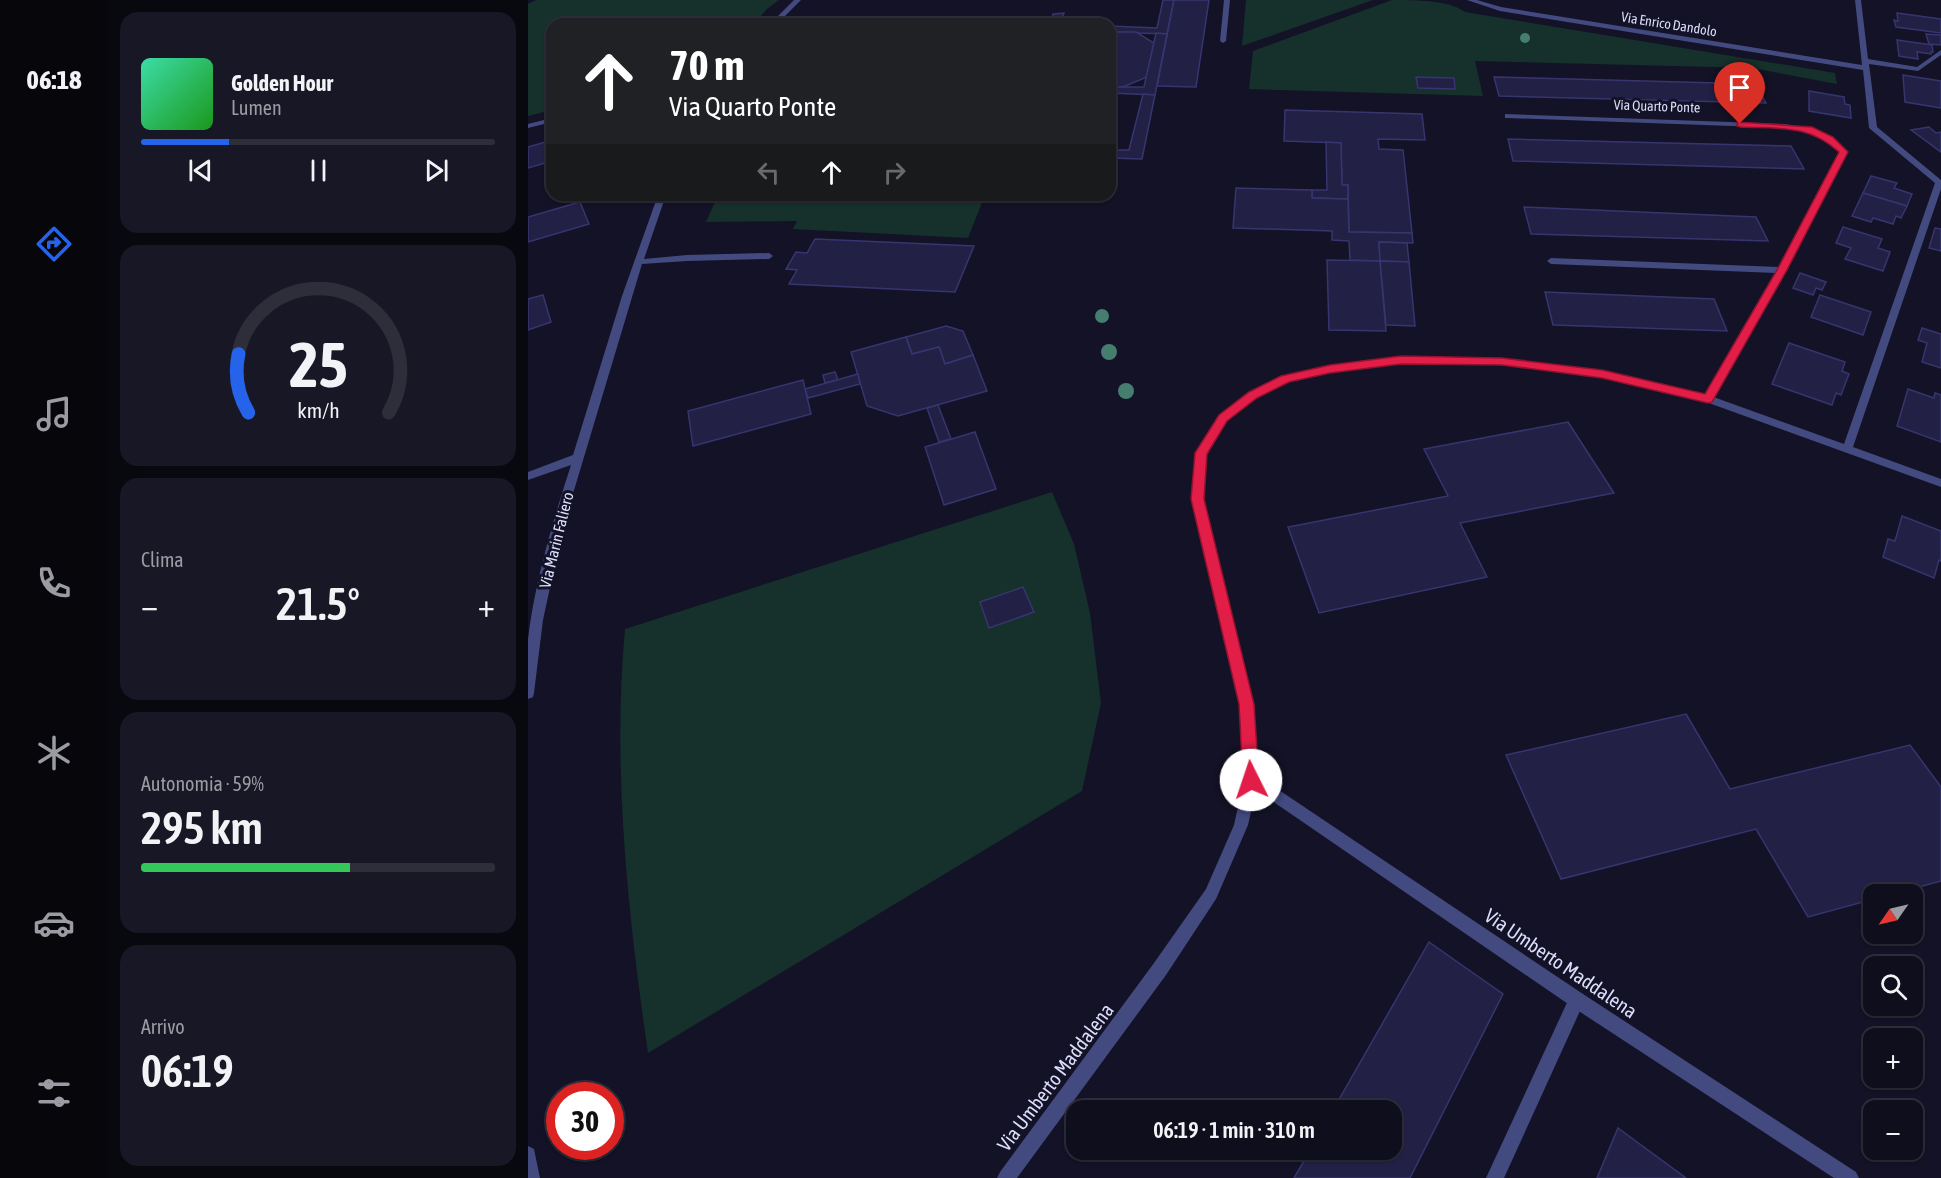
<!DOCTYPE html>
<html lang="it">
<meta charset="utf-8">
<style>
:root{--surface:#0e0e1c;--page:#171725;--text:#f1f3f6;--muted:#9b9ca3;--line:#2e2e3b;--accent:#2563eb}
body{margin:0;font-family:"Asap Condensed",sans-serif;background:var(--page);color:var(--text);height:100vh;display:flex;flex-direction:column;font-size:22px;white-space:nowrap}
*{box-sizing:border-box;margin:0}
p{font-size:20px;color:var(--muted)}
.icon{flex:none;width:33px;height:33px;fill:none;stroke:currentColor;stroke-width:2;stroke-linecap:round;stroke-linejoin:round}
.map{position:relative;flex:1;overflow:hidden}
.side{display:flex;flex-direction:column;gap:12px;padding:12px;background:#08080f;width:420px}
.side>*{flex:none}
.hud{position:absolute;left:18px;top:18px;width:570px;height:183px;border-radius:18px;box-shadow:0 2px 4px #0004,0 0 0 2px var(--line);background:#202124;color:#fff;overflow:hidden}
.needle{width:39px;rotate:236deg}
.controls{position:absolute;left:1335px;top:884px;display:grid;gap:12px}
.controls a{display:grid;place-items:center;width:60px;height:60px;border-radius:12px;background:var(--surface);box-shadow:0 2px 4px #0004,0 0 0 2px var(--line);font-size:30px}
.speed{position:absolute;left:18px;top:1082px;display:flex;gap:12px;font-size:30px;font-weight:700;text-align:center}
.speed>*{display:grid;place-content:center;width:78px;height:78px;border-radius:50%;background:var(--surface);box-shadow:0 2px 4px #0004,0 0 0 2px var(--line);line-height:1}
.speed .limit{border:9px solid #d22;background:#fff;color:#111}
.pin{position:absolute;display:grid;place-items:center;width:51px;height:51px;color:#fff;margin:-62px -26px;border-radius:50% 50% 50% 0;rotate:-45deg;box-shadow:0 0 6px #0007}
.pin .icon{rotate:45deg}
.me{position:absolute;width:66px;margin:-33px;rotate:356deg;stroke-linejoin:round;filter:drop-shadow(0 0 4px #0008)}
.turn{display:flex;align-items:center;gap:21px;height:126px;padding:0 24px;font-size:27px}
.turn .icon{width:78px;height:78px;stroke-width:2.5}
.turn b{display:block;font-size:42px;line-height:51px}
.lanes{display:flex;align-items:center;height:57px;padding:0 24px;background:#0003;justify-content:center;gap:30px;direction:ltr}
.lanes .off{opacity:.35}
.big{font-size:45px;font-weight:600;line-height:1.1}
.side .widget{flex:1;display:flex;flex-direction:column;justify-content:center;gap:9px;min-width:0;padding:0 21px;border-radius:18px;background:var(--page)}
.side .dial{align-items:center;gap:0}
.dial svg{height:156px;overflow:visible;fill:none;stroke:var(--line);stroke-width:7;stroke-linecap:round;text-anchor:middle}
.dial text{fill:var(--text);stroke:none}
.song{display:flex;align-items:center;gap:18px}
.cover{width:72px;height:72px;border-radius:9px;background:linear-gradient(135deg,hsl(160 70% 55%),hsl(120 70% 35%))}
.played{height:6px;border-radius:3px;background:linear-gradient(90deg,var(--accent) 25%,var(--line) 25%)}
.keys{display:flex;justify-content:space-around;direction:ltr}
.heat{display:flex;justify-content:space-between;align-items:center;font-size:33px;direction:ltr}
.charge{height:9px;border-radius:4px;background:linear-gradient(90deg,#34c759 59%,var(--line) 0)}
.trip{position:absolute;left:538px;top:1100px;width:336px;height:60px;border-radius:18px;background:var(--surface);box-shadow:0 2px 4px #0004,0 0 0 2px var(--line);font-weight:600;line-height:60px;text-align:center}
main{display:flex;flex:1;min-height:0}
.tab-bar{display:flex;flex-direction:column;width:108px;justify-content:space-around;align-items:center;background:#06060b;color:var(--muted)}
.tab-bar .icon{width:42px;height:42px}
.tab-bar .on{color:var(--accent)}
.tab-bar b{font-size:27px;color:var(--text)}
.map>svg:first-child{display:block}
.green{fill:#16302b}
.building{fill:#222045;stroke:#37356f;stroke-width:1.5}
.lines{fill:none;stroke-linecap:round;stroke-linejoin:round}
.lane{fill:#424a80;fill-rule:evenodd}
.street{fill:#424a80;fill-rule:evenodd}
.tree{fill:#457d6f}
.route{fill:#e11d48;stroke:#92132f;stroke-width:1.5}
.labels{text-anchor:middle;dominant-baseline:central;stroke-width:6;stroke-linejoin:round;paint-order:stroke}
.far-street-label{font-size:14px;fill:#dbddfb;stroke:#131226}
.street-label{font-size:16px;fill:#dbddfb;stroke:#131226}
.near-street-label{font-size:20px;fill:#dbddfb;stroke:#131226}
</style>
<main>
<nav class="tab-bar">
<b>06:18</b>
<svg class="icon on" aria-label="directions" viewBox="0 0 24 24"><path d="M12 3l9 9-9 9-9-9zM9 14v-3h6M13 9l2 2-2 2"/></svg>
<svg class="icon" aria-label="music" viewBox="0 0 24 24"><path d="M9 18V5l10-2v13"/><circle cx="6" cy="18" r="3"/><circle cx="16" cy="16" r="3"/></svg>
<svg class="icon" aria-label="phone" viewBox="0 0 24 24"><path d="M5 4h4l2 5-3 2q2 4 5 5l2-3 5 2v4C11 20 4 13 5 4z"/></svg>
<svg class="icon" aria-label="climate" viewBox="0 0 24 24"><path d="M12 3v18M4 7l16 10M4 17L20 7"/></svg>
<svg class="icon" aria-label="car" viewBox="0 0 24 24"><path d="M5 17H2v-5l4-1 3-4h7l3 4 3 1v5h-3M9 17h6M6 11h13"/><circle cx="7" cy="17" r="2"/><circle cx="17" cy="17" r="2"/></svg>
<svg class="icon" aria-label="filters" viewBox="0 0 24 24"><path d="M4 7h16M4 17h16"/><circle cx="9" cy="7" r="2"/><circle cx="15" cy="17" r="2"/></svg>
</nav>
<section class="side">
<div class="widget">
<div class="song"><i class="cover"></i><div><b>Golden Hour</b><p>Lumen</p></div></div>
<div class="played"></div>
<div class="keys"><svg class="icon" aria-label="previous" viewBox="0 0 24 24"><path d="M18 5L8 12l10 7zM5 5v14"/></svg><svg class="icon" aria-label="pause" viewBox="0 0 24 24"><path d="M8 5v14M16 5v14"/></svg><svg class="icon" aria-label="next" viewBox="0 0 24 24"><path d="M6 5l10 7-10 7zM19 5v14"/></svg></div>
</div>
<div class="widget dial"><svg viewBox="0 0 100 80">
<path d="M14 69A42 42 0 1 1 86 69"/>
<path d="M14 69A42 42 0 0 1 9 39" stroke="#2563eb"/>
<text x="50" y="56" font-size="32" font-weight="700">25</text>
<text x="50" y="72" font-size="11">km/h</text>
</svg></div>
<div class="widget"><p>Clima</p>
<div class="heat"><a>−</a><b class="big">21.5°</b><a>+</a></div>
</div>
<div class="widget"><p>Autonomia · 59%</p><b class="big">295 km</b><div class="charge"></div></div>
<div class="widget"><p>Arrivo</p><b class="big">06:19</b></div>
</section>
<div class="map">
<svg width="1413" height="1178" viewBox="0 0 1413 1178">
<rect width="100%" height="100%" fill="#131226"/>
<g class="green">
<path d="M8,0H251L239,9L226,24H24V110L0,116V4Z"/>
<path d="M718,0H845L714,46Z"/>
<path d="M864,0C887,0 922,0 937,12L1307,73L1309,84L1224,68L947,61L955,96L721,89L725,51Z"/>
<path d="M190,195H457L440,238L265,229L269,221L178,222Z"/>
<path d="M524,492L546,544L562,613L573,703L554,791L120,1053C100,916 84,767 97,629Z"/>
</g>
<g class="building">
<path d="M635,0H646L639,34L582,32V26L629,28Z"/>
<path d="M646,0H681L668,87L629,86Z"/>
<path d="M536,13L532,24H522L525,14Z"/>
<path d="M1369,13L1413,19V33L1368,27L1366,20L1370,21Z"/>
<path d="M400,21L510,24H398Z"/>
<path d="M582,32H608L626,43L619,77L595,87H582Z"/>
<path d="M628,33L639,34L627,95L582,93V87H616Z"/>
<path d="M1398,34L1413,35V45L1401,44Z"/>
<path d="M1369,40L1404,45L1405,52H1403V54L1389,52L1390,59L1371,56Z"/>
<path d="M1375,75L1413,81V108L1377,102Z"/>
<path d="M888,77L926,78L927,89L890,88Z"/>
<path d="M966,77L1227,84L1238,103L971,96Z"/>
<path d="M1281,91L1316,97L1317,104L1322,105L1323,118L1281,111Z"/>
<path d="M615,94L627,95L614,159L582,158V150H601Z"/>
<path d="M757,110L894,114L897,140L850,139L851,149L875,150L884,233L821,232L820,185H814L813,143L756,141Z"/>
<path d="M1401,127L1408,133L1413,132V152L1383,130Z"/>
<path d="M980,139L1263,146L1276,169L985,161Z"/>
<path d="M24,140V161L0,168V147Z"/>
<path d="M798,142L813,143L814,185H820V199L784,198V190H799Z"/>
<path d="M1343,176L1369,183L1366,188L1384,194L1379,206L1335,193Z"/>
<path d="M708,188L784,190V198L820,199L821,232L884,233L885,243L851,242L852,261L822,260L821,241L804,240V231L705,228Z"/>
<path d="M1335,193L1379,206L1373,218L1368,216L1365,224L1345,218L1343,222L1324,216Z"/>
<path d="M52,202L61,224L0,242V217Z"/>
<path d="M996,207L1228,217L1240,241L1003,234Z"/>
<path d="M1315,227L1354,239L1350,248L1362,252L1355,271L1317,259L1323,248L1308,243Z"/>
<path d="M1407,228L1413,229V251L1401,248Z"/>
<path d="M287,239L446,246L427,292L261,284L269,270L258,269L268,252L279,253Z"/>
<path d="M851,242L879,243L881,262L852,261Z"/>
<path d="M799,260L852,261L858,331L801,330Z"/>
<path d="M852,261L881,262L887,326L858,325Z"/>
<path d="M1272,273L1298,282L1294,290L1288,288L1285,295L1265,288Z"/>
<path d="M1017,292L1186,299L1199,331L1025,325Z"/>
<path d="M15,295L23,322L0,330V299Z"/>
<path d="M1292,295L1343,312L1335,335L1283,317Z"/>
<path d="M418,326L435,331L445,355L417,364L411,347L384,354L378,337Z"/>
<path d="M1394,328L1413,334V368L1394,362L1399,343L1390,340Z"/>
<path d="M378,337L384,354L411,347L417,364L445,355L459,391L370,416L339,406L323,352Z"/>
<path d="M1261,343L1317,362L1314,371L1321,374L1313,395L1308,393L1304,405L1244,384Z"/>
<path d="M307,372L310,380L297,383L295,375Z"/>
<path d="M330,374L332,384L280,398L277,389Z"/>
<path d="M275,380L283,414L165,446L160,411Z"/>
<path d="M1380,389L1406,398L1407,393L1413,395V442L1369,426Z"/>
<path d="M410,405L423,439L411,442L399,408Z"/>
<path d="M1040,422L1086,493L932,523L959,577L791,613L760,527L920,496L896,449Z"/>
<path d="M447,432L468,489L416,505L397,447Z"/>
<path d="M1374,516L1413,531V561L1411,560L1406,578L1355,557L1360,539L1367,541Z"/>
<path d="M495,587L506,612L461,628L452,602Z"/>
<path d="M1158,714L1202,789L1382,745L1413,787V881L1365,894H1346V899L1280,917L1228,829L1033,879L978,755Z"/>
<path d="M901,942L975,994L882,1178H766L783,1149H864V1110H805Z"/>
<path d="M1090,1128L1158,1178H1069Z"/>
</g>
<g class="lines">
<g class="lane">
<path d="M977,114L1258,124L1292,132L1319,150L1320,152L1258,270L1184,402L1180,403L1175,399L1248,273L1023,264L1019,261L1023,258L1251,267L1312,152L1287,135L1258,128L980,118H977Z"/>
<path d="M1049,992L1055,994L1057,1000L976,1178H958L1043,994Z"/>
</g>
<g class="street">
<path d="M266,0H273L249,24H242Z"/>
<path d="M696,0H702L698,41L695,43L692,41Z"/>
<path d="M939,0H949L973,7L1334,65L1327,0H1333L1340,59L1389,67L1413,50V55L1390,71L1341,64L1349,127L1413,180V189L1325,447L1413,479V487L1178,402L1074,377L974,365L873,363L802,372L760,382L729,397L699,421L678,453L676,499L725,704L730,776L1055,994L1328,1172L1331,1178H1306L1043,1006L728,790L720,825L688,899L638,975L489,1178H469L472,1172L626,963L678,889L706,825L716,779L711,704L664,499L668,453L691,415L721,393L753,377L802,366L873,357L974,359L1074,371L1180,395L1316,444L1407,183L1341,128L1335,70L972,11Z"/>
<path d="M24,118V122L0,128V124Z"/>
<path d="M130,195H138L116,259L159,255L241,253L245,256L241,259L159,261L114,264L35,527L15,620L6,693L5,697L0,699C0,679 0,658 0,639C7,580 25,521 43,465L0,480V472L45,455L94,296Z"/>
<path d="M0,1146L6,1149L12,1178H0Z"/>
</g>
</g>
<g class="tree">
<circle cx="997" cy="38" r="5"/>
<circle cx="574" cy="316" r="7"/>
<circle cx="581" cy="352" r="8"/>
<circle cx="598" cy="391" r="8"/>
</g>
<path class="route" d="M1209,122L1284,127L1305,137L1320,152L1259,270L1184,402L1180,403L1074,378L974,365L873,364L802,373L761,382L729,398L699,421L679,454L676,499L726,704L731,780L728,785L723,787L717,785L715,780L711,704L663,499L667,453L691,415L721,392L753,376L802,365L873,356L974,358L1074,370L1177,394L1249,270L1311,152C1280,124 1251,129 1212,127L1209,126Z"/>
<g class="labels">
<g class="far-street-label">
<text transform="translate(1141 24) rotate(9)">Via Enrico Dandolo</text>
<text transform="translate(1129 106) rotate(2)">Via Quarto Ponte</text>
</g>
<g class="street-label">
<text transform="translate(28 540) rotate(-76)">Via Marin Faliero</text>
</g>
<g class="near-street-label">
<text transform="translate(1033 963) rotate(34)">Via Umberto Maddalena</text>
<text transform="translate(527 1077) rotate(-53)">Via Umberto Maddalena</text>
</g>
</g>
</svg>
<div class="controls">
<a><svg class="needle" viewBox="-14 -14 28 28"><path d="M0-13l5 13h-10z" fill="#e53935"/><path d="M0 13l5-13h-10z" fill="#9b9ca3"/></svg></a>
<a><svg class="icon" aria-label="search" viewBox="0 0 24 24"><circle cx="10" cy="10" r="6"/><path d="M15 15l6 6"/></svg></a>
<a>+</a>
<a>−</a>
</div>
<div class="speed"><div class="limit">30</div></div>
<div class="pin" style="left:1212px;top:124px;background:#d93025"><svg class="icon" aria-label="arrive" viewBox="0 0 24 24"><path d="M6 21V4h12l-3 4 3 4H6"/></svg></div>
<svg class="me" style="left:723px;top:780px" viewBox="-20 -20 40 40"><circle r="19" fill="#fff"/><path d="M0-13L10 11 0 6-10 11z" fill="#e11d48"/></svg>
<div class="trip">06:19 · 1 min · 310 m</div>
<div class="hud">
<div class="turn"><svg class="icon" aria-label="ahead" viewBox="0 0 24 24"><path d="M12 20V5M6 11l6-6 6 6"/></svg><div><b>70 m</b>Via Quarto Ponte</div></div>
<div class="lanes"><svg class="icon off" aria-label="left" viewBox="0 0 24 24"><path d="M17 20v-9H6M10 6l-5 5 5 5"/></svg><svg class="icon" aria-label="ahead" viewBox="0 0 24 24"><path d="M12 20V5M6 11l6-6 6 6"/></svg><svg class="icon off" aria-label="right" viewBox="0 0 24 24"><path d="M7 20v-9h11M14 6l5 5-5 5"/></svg></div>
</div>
</div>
</main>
